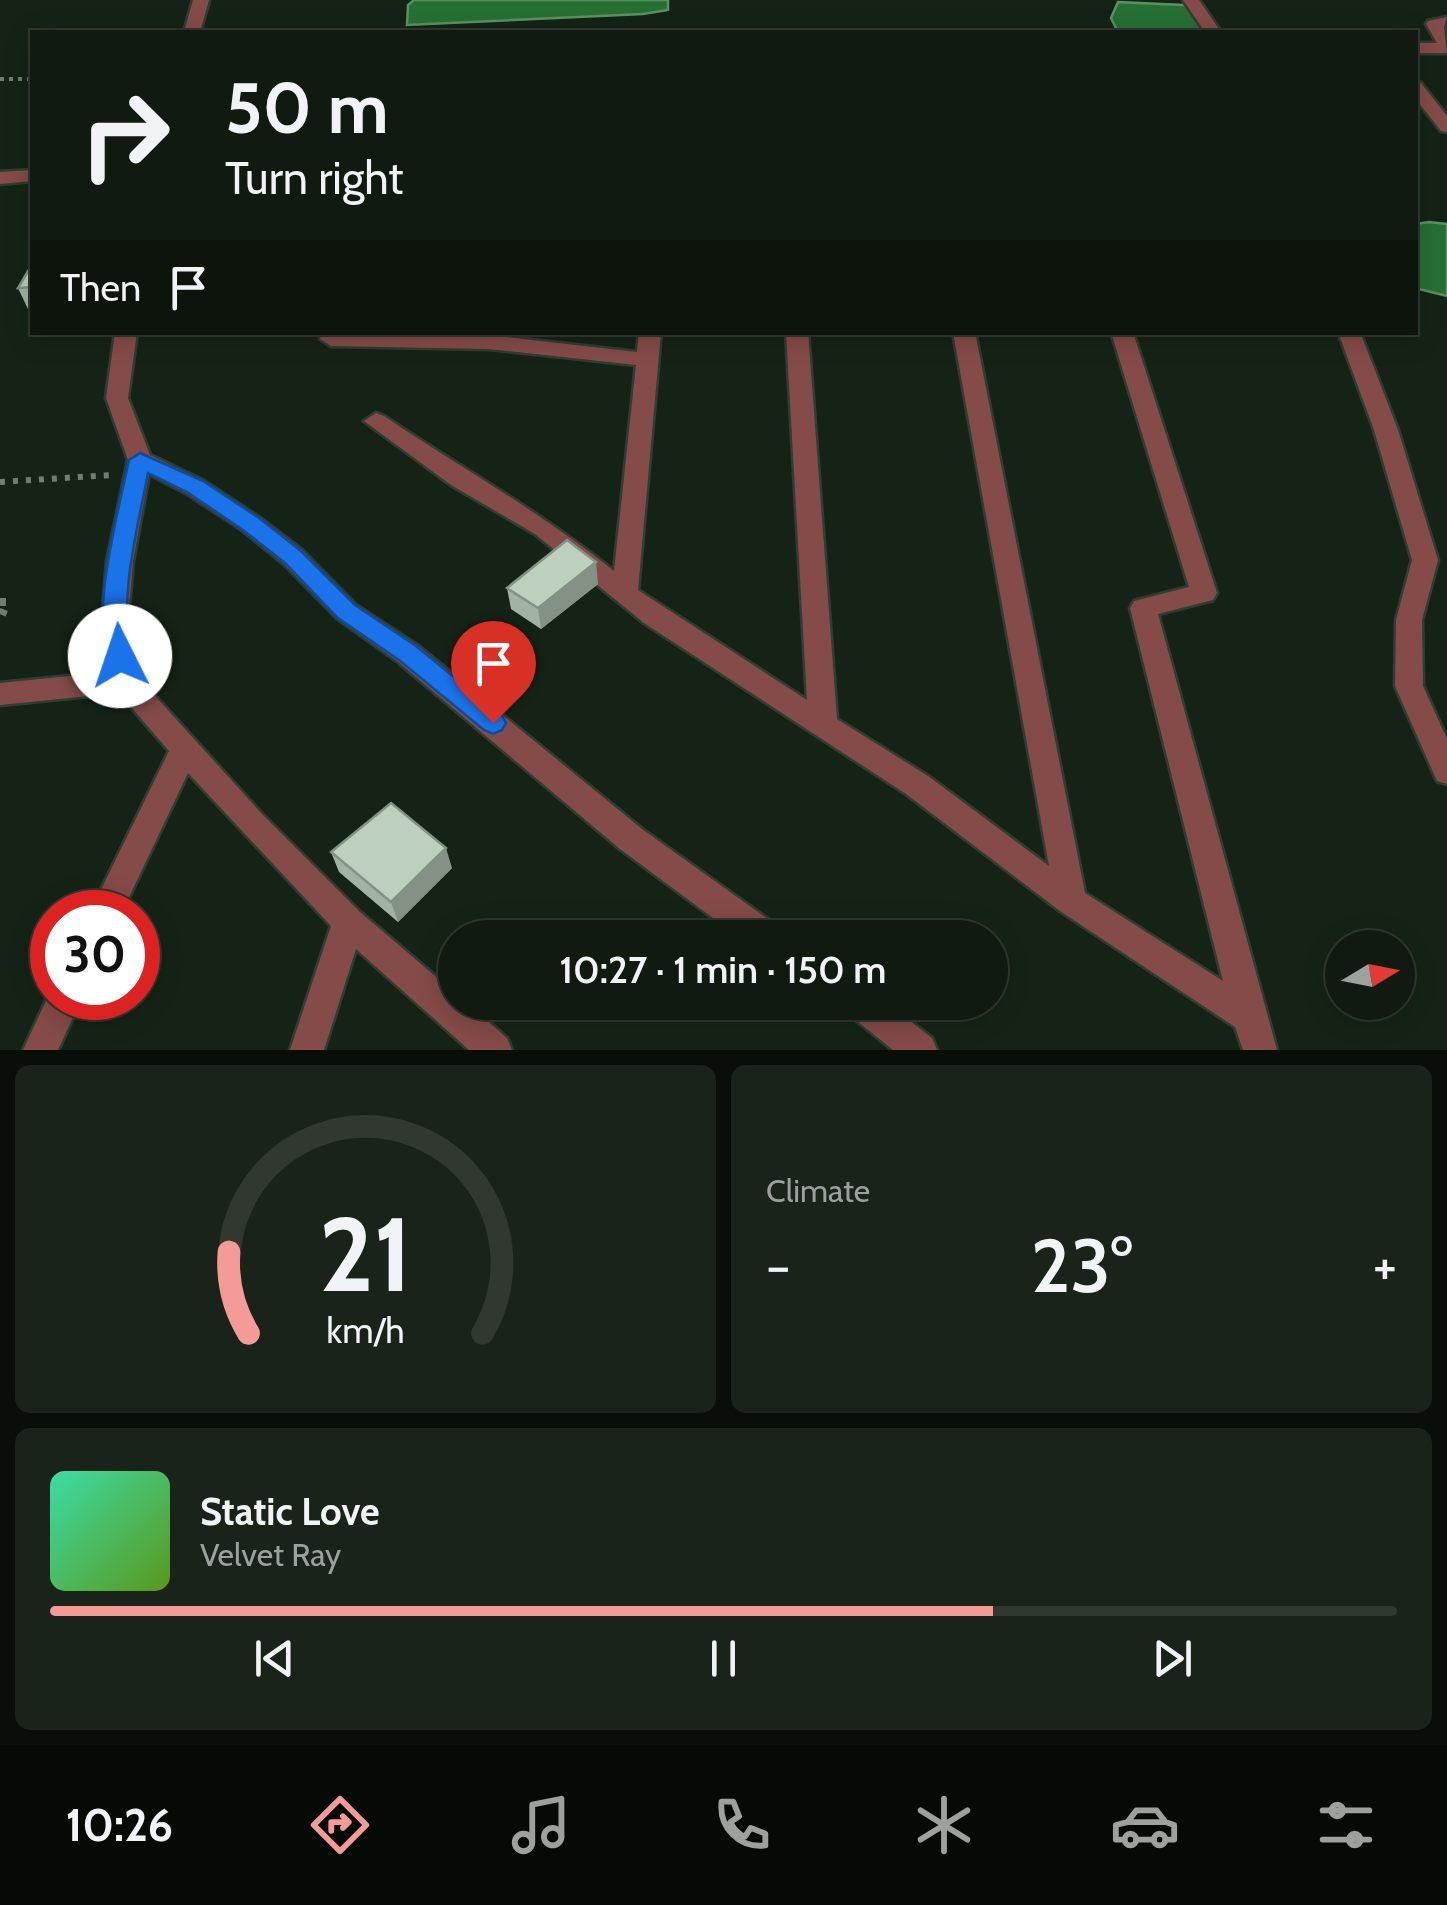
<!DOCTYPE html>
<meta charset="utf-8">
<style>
:root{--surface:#101a10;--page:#192319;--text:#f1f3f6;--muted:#9ca19f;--line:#303830;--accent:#f59b97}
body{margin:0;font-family:Cabin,sans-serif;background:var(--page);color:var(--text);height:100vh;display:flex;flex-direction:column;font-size:38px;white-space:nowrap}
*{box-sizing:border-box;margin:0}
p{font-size:32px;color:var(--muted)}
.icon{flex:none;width:55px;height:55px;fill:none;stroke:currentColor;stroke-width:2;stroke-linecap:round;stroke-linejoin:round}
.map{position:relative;height:1050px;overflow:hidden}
.details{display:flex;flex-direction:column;gap:15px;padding:15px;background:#090e09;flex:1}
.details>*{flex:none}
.top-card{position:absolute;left:30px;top:30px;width:1388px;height:305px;border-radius:0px;box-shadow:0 5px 25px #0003,0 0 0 2px var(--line);background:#101a10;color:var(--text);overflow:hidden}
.needle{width:65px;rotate:80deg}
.buttons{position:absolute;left:1325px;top:930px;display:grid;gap:20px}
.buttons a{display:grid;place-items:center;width:90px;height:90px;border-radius:50%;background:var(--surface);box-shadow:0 5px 25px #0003,0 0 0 2px var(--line);font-size:50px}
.speed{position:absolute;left:30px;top:890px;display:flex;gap:20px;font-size:50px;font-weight:700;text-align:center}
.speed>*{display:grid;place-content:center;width:130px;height:130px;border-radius:50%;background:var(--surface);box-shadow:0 5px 25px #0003,0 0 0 2px var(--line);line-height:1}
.speed .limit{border:15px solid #d22;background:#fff;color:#111}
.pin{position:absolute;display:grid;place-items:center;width:85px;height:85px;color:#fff;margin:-102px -42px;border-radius:50% 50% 50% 0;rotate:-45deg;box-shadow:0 0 10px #0007}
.pin .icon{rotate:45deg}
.me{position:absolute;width:110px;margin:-55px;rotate:356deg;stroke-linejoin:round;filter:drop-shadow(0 0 8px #0008)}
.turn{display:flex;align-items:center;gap:35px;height:210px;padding:0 30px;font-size:45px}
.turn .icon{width:130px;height:130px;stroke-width:2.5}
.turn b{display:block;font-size:70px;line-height:85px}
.then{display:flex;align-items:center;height:95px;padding:0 30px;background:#0003;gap:20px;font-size:38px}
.big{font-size:75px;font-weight:600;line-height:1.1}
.details .widget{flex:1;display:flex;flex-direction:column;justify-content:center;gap:15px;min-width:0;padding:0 35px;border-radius:15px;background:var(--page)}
.details .dial{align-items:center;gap:0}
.dial svg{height:260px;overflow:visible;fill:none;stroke:var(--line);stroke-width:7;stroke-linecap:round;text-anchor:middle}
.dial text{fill:var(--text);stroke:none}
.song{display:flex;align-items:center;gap:30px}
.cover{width:120px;height:120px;border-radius:15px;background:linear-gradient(135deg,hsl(160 70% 55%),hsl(90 70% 35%))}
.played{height:10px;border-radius:5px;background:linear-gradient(90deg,var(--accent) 70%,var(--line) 70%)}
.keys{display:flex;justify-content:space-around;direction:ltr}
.heat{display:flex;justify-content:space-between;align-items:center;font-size:55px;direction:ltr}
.details .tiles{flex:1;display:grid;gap:15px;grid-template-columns:1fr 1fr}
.widget:last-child{grid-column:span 2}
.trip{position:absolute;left:438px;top:920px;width:570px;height:100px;border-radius:50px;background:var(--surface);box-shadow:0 5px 25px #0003,0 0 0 2px var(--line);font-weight:600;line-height:100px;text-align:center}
.tab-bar{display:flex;height:160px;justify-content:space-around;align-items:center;background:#060a06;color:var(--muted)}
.tab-bar .icon{width:70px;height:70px}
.tab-bar .active{color:var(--accent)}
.tab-bar b{font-size:45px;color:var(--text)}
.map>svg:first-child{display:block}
.water{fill:#267033;stroke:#5a9163;stroke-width:2.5}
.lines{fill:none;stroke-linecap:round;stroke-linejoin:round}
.street-casing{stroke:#303d31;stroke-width:5}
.path-far2{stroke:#717d72;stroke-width:4;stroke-dasharray:4 5;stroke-linecap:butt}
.path-far1{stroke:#717d72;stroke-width:6;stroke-dasharray:5 8;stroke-linecap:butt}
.path{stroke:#717d72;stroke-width:8;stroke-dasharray:6 9;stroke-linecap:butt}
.street{fill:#854b48;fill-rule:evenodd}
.wall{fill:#a3b3a3}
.shaded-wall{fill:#849285}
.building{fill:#bdd0be;stroke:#849285;stroke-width:2.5}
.route{fill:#1a73e8;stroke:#114b97;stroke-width:2.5}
</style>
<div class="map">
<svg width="1447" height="1050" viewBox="0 0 1447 1050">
<rect width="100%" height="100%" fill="#152316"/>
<g class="water">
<path d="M414,0H668V10L643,14L407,25L408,5Z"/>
<path d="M1118,2L1184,5L1208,21L1209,32H1118L1111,18Z"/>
<path d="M1429,222L1447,224V296L1415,288V224Z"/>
</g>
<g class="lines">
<defs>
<g id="street">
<path d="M193,0H209L200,32H184Z"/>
<path d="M1183,0H1199L1221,32H1205Z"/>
<path d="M1447,17L1444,27L1447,53H1415V43H1437L1426,24L1428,21Z"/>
<path d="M1415,82L1421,83L1447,116V132L1441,131L1415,98Z"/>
<path d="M32,170V181L0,184V172Z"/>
<path d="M115,332H137L128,398L150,455L204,481L260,518L302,550L356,605L417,645L642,829L779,927L783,938H740L620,849L397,661L338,619L284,564L242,530L186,493L149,474L133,561L127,632L138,677L262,814L360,912L455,993V1002H466L507,1038L512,1050H469L356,949L324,1050H290L331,926L188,773L122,912H90L169,751L119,693L0,705V683L109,672L101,632L107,561L128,460L106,398Z"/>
<path d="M322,332L489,335L637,352L639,332H661L638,590L807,700L786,332H808L837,719L928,776L1049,866L953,332H975L1085,893L1223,981L1130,608L1134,601L1189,587L1111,332H1133L1217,593L1213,600L1158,614L1277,1050H1243L1235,1027L1060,911L906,794L644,623L535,534L451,485L364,421L376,413L384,416C461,468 541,512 614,571L636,365L489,349L331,346L320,339Z"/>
<path d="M1338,332H1360L1398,430L1438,560L1422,620L1423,686L1447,739V784L1437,781L1395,686L1396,620L1412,560L1374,430Z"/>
<path d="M52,988V998H82L58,1050H23Z"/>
<path d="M842,1002H886L932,1038L937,1050H893L847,1013Z"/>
</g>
</defs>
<use href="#street" class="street-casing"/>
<path class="path-far2" d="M0,79H32"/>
<path class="path-far1" d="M0,482L111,475"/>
<path class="path" d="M0,602H7L0,620"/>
<use href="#street" class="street"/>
</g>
<g class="wall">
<path d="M32,266V309H28L18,288Z"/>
<path d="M598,584L541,629L511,609L507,588Z"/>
<path d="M331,852L452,868L398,922L339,872Z"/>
</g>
<g class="shaded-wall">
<path d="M596,562L598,584L541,629L538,608Z"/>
<path d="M446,848L452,868L398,922L391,902Z"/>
</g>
<g class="building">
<path d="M31,266H32V287L18,288Z"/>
<path d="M567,540L596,562L538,608L507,588Z"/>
<path d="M391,803L446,848L391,902L331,852Z"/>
</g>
<path class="route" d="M140,453L203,481L259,518L301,551L355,605L416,646L502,716L506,723L502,730L493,734L484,730L399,660L338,618L285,563L243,530L187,492L148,473C137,532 118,597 132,656L129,663H111C88,620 119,509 129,460Z"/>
</svg>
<div class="buttons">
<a><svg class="needle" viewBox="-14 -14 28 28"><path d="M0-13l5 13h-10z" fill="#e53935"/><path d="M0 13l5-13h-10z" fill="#9ca19f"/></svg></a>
</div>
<div class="speed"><div class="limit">30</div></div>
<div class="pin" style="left:493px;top:723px;background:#d93025"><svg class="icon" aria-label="arrive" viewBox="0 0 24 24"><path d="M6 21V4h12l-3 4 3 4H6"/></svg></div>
<svg class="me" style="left:120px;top:656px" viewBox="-20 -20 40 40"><circle r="19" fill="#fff"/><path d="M0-13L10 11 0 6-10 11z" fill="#1a73e8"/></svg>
<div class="trip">10:27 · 1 min · 150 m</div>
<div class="top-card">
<div class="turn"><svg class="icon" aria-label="right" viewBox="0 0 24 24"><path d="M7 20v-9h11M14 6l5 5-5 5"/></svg><div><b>50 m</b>Turn right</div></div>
<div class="then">Then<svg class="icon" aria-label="arrive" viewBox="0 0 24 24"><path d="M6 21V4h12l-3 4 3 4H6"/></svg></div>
</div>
</div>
<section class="details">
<div class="tiles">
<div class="widget dial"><svg viewBox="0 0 100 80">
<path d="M14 69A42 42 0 1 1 86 69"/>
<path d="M14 69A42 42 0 0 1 8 44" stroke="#f59b97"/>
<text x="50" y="56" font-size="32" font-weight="700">21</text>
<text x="50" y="72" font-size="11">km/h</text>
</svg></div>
<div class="widget"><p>Climate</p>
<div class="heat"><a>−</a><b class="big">23°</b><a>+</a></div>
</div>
<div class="widget">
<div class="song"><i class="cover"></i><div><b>Static Love</b><p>Velvet Ray</p></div></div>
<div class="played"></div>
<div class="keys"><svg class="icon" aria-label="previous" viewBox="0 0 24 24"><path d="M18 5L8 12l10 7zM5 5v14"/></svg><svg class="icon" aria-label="pause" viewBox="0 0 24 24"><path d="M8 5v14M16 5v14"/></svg><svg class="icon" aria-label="next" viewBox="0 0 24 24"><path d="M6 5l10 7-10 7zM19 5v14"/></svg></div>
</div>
</div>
</section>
<nav class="tab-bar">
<b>10:26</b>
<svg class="icon active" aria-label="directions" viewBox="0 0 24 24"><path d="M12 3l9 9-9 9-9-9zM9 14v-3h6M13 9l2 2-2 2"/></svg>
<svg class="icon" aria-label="music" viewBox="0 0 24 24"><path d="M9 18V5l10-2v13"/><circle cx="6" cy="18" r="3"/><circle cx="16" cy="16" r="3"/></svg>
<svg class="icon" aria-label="phone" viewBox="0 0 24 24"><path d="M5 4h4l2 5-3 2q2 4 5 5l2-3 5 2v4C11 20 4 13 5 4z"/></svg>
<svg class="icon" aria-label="climate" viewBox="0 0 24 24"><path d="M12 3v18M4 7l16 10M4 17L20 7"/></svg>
<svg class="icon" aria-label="car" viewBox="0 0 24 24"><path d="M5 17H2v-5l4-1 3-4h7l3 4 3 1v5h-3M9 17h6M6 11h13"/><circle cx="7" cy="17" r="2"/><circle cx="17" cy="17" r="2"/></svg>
<svg class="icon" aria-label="filters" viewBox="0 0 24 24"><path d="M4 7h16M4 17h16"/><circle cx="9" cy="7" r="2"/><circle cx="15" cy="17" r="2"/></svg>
</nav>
